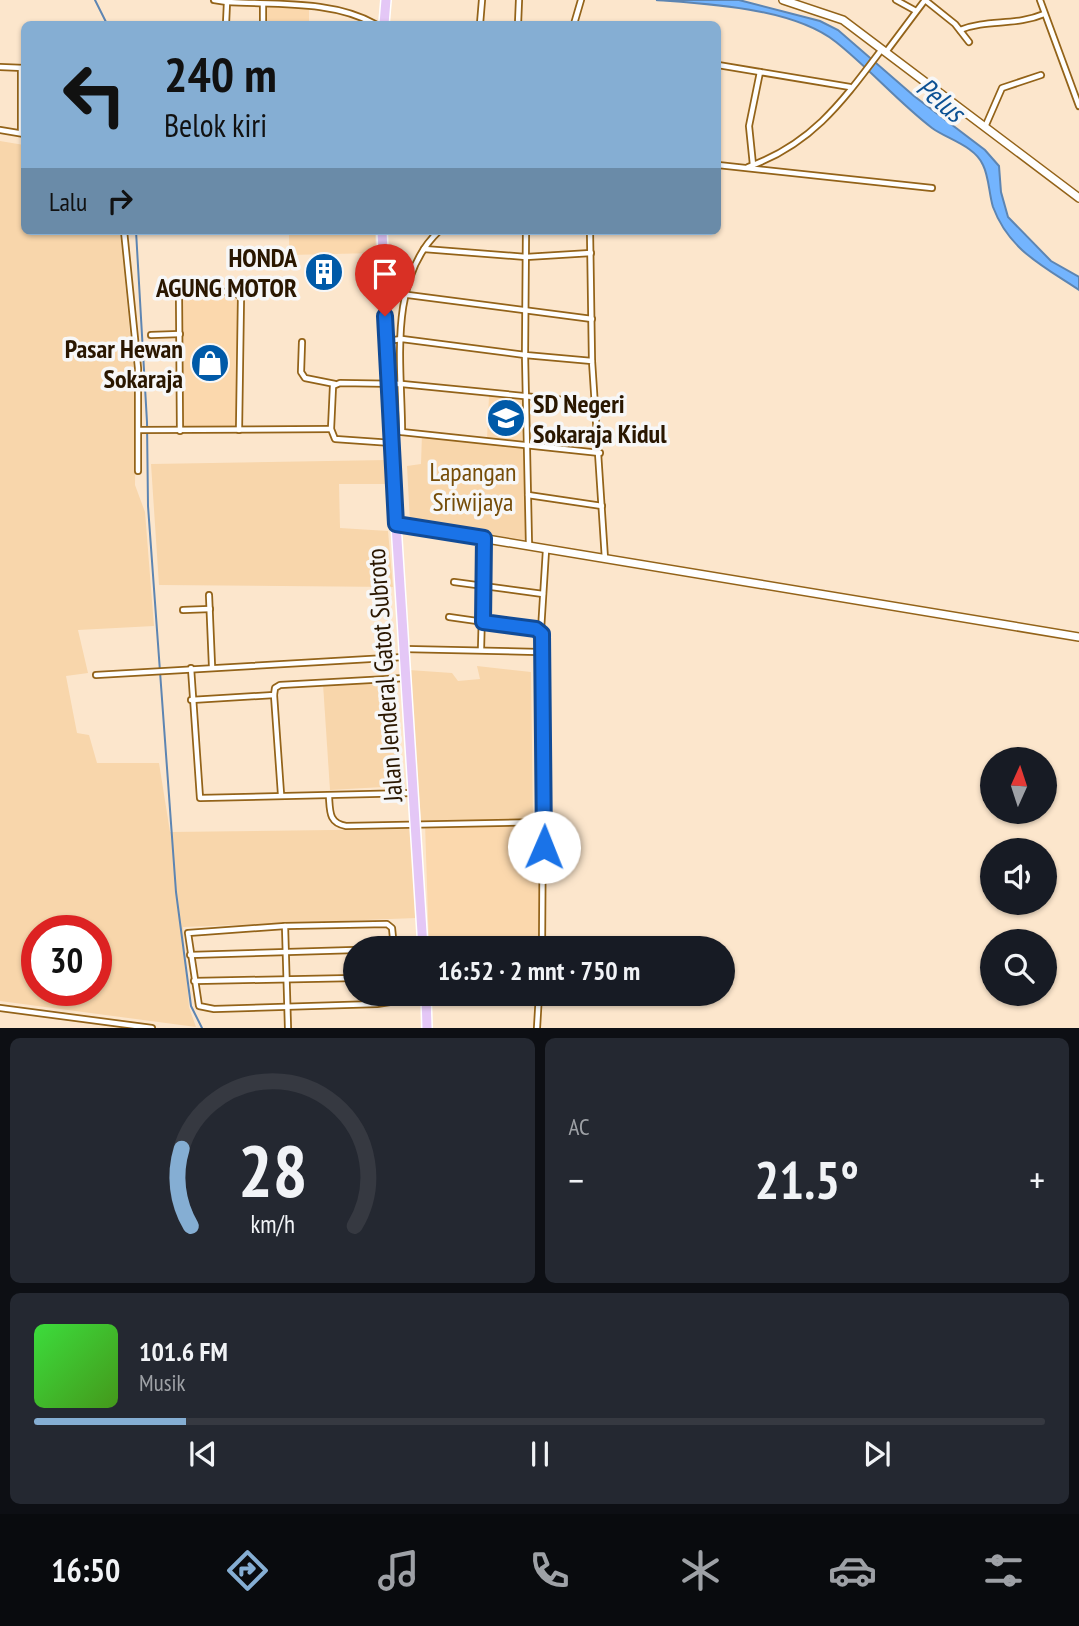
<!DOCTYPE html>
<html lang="id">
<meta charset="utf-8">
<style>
:root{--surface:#171b24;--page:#242831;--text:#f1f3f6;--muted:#9ea1a6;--line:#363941;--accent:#85aed3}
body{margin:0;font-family:"PT Sans Narrow",sans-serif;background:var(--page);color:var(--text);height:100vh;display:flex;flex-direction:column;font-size:26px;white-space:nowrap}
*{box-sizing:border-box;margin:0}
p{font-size:23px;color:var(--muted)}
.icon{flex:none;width:38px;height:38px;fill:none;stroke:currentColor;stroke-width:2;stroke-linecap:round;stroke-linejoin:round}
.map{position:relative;height:1028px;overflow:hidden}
.drawer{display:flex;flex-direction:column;gap:10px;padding:10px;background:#0d0f14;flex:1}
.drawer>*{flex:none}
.hud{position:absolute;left:21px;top:21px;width:700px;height:214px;border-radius:10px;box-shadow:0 2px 5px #0004;background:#85aed3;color:#111;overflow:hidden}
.needle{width:46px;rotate:3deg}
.buttons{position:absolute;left:980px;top:747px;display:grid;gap:14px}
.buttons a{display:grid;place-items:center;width:77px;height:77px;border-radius:50%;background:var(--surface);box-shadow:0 2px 5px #0004;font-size:35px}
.speed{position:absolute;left:21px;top:915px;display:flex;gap:14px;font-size:35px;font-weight:700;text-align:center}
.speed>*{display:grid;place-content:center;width:91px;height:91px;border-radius:50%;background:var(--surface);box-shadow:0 2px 5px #0004;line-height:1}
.speed .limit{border:10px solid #d22;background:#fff;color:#111}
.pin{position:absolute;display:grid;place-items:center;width:60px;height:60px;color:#fff;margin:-72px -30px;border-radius:50% 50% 50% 0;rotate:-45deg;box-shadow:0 0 7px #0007}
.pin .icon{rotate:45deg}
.me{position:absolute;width:77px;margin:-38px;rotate:1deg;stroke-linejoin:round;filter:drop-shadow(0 0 5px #0008)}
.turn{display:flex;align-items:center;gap:24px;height:147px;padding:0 28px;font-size:32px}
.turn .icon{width:91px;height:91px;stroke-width:2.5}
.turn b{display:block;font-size:49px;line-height:60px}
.then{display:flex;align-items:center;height:66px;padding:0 28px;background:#0003;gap:14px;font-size:26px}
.big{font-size:52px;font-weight:600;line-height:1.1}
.drawer .card{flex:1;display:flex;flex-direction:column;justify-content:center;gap:10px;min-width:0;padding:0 24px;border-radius:10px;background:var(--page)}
.drawer .dial{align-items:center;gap:0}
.dial svg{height:182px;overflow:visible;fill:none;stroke:var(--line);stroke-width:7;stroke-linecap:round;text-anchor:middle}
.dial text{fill:var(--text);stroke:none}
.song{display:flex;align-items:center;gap:21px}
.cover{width:84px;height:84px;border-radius:10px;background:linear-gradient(135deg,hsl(120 70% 55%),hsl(100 70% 35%))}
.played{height:7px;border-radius:4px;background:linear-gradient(90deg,var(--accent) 15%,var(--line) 15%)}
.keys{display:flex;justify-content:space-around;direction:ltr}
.heat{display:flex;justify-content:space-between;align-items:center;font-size:38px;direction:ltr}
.drawer .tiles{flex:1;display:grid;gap:10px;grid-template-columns:1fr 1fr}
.card:last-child{grid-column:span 2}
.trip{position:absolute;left:343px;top:936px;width:392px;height:70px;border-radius:35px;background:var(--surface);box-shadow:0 2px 5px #0004;font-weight:600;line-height:70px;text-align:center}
.tabs{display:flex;height:112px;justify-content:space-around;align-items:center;background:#090b0e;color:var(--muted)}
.tabs .icon{width:49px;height:49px}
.tabs .current{color:var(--accent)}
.tabs b{font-size:32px;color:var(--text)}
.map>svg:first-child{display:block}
.built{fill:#fbd8ad}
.green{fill:#f8d6ab;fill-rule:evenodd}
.water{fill:#73b4fe;stroke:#5d85b2;stroke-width:2}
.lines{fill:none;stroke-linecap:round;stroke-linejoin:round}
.stream{stroke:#5d85b2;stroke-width:2}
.street-casing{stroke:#936319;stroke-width:8}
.secondary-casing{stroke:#936319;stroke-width:10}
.highway-casing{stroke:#fff;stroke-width:12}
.street{stroke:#fff;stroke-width:4.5}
.secondary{stroke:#fff;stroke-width:7}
.highway{stroke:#e4c7f6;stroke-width:9}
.route-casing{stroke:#114b97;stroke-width:18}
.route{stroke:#1a73e8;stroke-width:12}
.labels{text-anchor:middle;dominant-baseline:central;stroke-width:7;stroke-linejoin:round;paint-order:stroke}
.poi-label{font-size:26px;font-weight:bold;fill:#2a1700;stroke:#f7f7f7;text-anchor:end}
.park-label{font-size:26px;fill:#764d08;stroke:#f7f7f7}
.street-label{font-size:26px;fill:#2a1700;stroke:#f7f7f7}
.water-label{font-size:28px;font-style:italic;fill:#0c5193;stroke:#f7f7f7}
</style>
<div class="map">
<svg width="1079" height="1028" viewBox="0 0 1079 1028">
<rect width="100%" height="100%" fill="#fce6cc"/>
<g class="built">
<path d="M262,7L309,9V24H261Z"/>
<path d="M289,231H375L376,253L289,255Z"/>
<path d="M182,294L238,296L239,430L182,432Z"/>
<path d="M489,396L524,398L522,441L487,439Z"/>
<path d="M543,822L541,948H429L425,823Z"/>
</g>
<g class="green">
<path d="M0,141L24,145V231H120L136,395L135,485L145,512L154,626L78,630L88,673L66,676L77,733L89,735L97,763H159L170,832L410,829L416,918L183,927L189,1007L196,1027L0,1001ZM96,931V990H37V931Z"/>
<path d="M422,434L523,446L526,540L410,522L407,466L421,464Z"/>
<path d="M387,460L388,484H339L340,528L388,531L393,587L159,585L151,464Z"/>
<path d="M477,666L531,672L533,819L421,821L409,670L452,673L458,681L480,679Z"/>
<path d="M391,681L400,786L330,790L323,684Z"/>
</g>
<path class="water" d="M656,0H739L820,21L838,30L914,96L985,150L999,166L1001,192L1008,217L1051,261L1079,277V290C1043,266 1009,250 993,207C989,194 989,177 983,165C975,146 947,139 932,128C898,102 870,69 836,42C793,8 709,4 656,0Z"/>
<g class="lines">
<g class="stream">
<path d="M95,0L107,24"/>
<path d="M136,231L147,422L148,506L176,892L191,1006L202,1028"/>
</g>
<defs>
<g id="street">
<path d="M214,0L227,2L226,24"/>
<path d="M896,0L916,11"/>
<path d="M1040,0L1079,106"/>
<path d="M227,2C275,5 333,0 375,24"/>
<path d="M263,5V24"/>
<path d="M480,24L482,0"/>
<path d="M518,24L519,0"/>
<path d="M574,24L581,0"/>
<path d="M960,30C987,19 1016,26 1044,14"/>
<path d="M886,52L925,0L955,24L969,42"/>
<path d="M718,65L850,87"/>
<path d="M0,67L24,68"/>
<path d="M985,127L1002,88L1041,75"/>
<path d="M0,130L24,134"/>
<path d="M21,133V68"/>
<path d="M718,165L932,188"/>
<path d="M753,165L749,126L760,72"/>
<path d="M748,167C812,144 842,102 882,49"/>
<path d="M124,231L138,368V471"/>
<path d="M526,231L525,355L592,361L605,559"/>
<path d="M590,231L592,361"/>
<path d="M424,249L526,257L591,253"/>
<path d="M385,292L592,319"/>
<path d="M151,335L180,334"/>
<path d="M386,341L402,339L525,355L529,545"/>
<path d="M302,342L301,372L305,378L335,384"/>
<path d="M140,430L331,429"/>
<path d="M180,431L179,297L186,291L234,292L241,297L239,430"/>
<path d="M392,431L600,453"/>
<path d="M402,432C402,368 387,280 439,231"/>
<path d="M392,443L335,439L331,429L333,386L340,383L402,384L595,403"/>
<path d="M528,495L602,506"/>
<path d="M454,582L543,594"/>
<path d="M209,595L212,666"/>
<path d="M183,610L210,609"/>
<path d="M449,617L539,630L541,654"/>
<path d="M541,630L546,550"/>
<path d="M404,649L538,652L544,659L542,948"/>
<path d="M481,649L484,538"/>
<path d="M191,668L200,798L412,793"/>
<path d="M96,675L404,657"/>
<path d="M274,695L281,794"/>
<path d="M191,700L274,695L275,688L280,685L406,678"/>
<path d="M329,797C330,812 329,823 346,826L544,822"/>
<path d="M285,926L188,933L199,1006L214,1009L377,1004L390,1002L394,994"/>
<path d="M190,955L355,950"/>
<path d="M194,981L355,978"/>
<path d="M0,1008L152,1028"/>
<path d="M288,1028L285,926L387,924L392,928L394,948"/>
<path d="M537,1028L539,994"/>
</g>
<g id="secondary">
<path d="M783,0L843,20L1079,198"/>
<path d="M396,524L1079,637"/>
</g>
<g id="highway">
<path d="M384,24L386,0"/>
<path d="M382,231L396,524L423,948"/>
<path d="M426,994L427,1028"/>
</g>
</defs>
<use href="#street" class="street-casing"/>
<use href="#secondary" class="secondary-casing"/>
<use href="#highway" class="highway-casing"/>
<use href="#street" class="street"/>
<use href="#secondary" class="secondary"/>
<use href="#highway" class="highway"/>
</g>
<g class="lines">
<defs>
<path id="route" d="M385,316L396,524L484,538L483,622L536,629L542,634L544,847"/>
</defs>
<use href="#route" class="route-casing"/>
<use href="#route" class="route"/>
</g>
<defs>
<symbol id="building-disc" viewBox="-11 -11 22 22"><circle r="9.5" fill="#005aa8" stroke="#f7f7f7"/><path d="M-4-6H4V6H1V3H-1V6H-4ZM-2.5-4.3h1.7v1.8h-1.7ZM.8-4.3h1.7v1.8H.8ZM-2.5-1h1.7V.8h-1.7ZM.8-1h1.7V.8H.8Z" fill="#fff"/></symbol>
<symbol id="shop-disc" viewBox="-11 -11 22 22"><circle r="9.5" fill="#005aa8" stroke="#f7f7f7"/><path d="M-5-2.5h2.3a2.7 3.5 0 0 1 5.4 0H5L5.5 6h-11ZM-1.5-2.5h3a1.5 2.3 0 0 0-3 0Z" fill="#fff"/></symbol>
<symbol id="school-disc" viewBox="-11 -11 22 22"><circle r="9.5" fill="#005aa8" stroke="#f7f7f7"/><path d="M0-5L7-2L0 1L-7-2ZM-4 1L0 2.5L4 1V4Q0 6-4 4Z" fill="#fff"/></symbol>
</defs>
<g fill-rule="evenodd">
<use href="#building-disc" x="302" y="250" width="44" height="44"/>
<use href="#shop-disc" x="188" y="341" width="44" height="44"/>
<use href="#school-disc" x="484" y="396" width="44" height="44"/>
</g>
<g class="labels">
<g class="poi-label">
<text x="297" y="257">HONDA<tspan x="297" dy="30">AGUNG MOTOR</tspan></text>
<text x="183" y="348">Pasar Hewan<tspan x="183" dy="30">Sokaraja</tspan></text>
<text x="533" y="403" text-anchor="start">SD Negeri<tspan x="533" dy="30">Sokaraja Kidul</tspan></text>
</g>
<g class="park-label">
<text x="473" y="471">Lapangan<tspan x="473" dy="30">Sriwijaya</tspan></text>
</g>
<g class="street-label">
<text transform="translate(384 675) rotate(-94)">Jalan Jenderal Gatot Subroto</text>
</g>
<g class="water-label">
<text transform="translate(941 99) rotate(40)">Pelus</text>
</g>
</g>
</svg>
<div class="buttons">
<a><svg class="needle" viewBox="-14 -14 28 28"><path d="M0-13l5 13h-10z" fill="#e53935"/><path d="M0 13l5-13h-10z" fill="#9ea1a6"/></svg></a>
<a><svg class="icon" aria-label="sound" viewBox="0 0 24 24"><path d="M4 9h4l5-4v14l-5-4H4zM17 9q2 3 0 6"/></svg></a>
<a><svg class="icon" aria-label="search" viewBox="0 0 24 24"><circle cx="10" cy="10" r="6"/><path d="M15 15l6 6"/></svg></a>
</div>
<div class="speed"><div class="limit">30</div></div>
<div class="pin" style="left:385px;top:316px;background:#d93025"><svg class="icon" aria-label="arrive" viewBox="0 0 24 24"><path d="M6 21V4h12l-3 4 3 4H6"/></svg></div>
<svg class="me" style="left:544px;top:847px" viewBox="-20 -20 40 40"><circle r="19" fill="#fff"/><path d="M0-13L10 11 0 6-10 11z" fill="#1a73e8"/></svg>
<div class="trip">16:52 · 2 mnt · 750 m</div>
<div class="hud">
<div class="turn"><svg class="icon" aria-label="left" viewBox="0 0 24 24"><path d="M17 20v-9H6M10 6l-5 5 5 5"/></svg><div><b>240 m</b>Belok kiri</div></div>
<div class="then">Lalu<svg class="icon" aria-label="right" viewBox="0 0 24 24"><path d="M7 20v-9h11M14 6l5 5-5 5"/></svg></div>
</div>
</div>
<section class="drawer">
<div class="tiles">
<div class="card dial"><svg viewBox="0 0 100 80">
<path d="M14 69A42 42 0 1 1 86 69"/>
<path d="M14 69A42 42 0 0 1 10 35" stroke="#85aed3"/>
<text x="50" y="56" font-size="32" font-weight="700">28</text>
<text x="50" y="72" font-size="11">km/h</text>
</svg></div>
<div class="card"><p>AC</p>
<div class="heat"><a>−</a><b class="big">21.5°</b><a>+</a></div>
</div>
<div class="card">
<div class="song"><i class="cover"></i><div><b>101.6 FM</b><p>Musik</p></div></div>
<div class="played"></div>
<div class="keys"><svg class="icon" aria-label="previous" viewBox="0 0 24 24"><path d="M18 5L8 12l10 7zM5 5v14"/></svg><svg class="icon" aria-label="pause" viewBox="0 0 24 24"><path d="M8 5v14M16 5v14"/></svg><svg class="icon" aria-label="next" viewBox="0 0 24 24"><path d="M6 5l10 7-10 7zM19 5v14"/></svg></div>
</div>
</div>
</section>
<nav class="tabs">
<b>16:50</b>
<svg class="icon current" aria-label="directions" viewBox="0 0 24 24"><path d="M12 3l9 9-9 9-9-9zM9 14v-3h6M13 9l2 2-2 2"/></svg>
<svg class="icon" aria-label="music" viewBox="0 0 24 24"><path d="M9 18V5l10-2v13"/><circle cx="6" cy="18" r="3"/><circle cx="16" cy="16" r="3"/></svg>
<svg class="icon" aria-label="phone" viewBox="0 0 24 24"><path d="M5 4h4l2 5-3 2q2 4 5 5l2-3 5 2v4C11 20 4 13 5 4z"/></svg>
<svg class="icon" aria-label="climate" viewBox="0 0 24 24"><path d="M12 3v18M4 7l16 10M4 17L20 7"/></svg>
<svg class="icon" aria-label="car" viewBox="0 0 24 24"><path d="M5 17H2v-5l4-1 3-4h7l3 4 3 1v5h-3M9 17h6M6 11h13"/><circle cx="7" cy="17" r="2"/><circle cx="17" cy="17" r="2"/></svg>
<svg class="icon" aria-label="filters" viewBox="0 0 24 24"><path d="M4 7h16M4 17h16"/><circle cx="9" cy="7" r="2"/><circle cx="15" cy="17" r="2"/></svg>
</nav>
